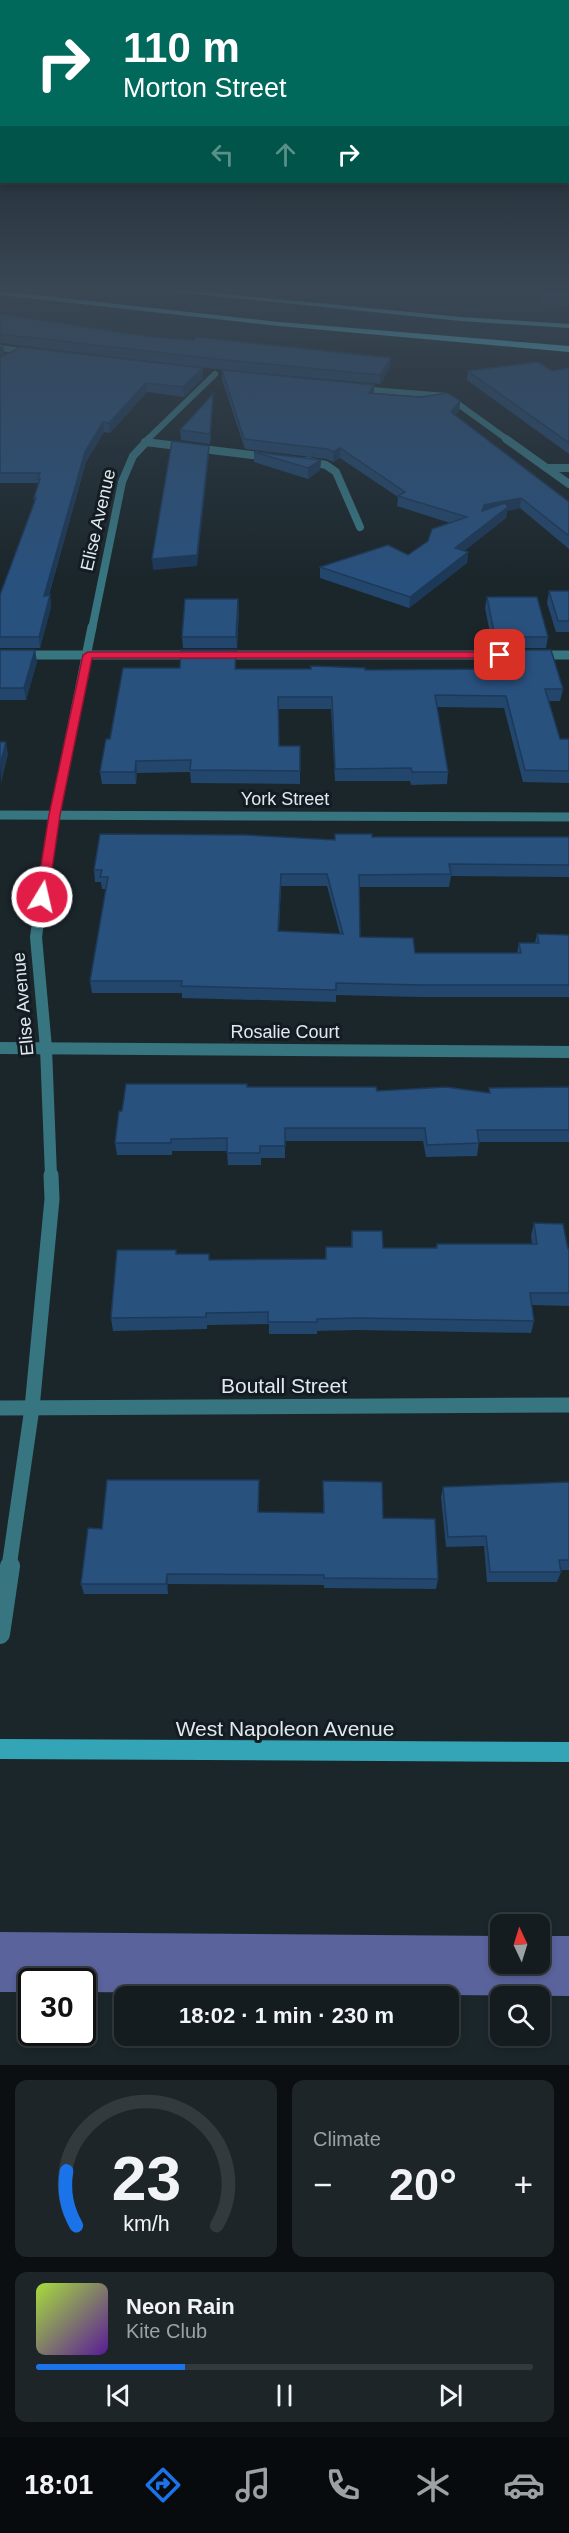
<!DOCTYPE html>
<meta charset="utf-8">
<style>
:root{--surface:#141c20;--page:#1d2529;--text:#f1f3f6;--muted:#9da1a5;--line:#333a3e;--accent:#1a73e8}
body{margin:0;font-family:Arial,sans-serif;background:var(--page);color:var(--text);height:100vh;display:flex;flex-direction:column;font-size:22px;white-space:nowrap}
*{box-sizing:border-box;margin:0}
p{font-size:20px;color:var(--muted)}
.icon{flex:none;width:33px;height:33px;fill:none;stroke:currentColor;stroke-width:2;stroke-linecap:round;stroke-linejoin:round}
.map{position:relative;height:2065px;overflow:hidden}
.sheet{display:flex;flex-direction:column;gap:15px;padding:15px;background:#0b0f12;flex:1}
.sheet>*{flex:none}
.banner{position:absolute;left:0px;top:0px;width:570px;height:183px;box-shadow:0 3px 9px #0003,0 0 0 2px var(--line);background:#00695c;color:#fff;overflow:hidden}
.needle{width:39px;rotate:356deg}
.tools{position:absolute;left:490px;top:1914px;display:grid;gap:12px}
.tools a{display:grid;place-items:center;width:60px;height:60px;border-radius:12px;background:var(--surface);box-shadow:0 3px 9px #0003,0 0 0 2px var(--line);font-size:30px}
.speed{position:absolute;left:18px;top:1968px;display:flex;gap:12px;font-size:30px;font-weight:700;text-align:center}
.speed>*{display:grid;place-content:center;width:78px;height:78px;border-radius:50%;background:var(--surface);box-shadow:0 3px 9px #0003,0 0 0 2px var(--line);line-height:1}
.speed .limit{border:3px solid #111;border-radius:9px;background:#fff;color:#111}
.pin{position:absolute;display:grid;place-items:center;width:51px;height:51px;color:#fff;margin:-26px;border-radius:12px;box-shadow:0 3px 9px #0006}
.me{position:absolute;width:66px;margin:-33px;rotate:9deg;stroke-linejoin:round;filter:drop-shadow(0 0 4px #0008)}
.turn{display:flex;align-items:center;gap:21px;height:126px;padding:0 24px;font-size:27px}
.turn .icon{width:78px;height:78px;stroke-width:2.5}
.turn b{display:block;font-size:42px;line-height:51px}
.lanes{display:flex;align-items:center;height:57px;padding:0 24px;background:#0003;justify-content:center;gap:30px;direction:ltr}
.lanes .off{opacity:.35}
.big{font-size:45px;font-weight:800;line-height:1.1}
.sheet .tile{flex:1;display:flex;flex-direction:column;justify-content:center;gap:9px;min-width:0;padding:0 21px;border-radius:12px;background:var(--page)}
.sheet .dial{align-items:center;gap:0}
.dial svg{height:156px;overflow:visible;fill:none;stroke:var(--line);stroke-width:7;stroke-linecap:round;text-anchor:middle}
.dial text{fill:var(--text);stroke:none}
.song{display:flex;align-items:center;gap:18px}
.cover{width:72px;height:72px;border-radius:9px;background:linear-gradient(135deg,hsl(80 70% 55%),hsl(270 70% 35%))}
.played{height:6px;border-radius:3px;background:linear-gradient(90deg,var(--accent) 30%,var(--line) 30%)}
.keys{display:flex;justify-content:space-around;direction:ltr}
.heat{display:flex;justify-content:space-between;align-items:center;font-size:33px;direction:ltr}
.sheet .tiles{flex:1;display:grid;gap:15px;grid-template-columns:1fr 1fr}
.tile:last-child{grid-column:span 2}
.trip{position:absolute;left:114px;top:1986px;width:345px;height:60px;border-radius:12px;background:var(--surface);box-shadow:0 3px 9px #0003,0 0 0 2px var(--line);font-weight:800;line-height:60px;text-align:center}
.tabs{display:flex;height:96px;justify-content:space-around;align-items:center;background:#080b0d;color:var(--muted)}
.tabs .icon{width:42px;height:42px}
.tabs .active{color:var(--accent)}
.tabs b{font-size:27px;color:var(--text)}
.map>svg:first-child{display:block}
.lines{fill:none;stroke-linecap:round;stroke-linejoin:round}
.canal{fill:#5a639b;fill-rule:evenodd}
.street-far5{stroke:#377681;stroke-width:6}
.street-far4{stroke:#377681;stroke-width:8}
.street-far3{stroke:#377681;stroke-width:9}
.street-far2{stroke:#377681;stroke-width:12}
.street-far1{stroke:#377681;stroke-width:15}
.street{stroke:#377681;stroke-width:20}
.secondary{stroke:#34a5b6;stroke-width:20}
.highway{fill:#60e5fb;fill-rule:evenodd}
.wall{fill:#23466c;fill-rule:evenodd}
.shaded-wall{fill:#1d3958}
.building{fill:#29517e;stroke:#1d3958;stroke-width:1.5;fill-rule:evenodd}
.route{fill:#e11d48;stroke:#92132f;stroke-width:1.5}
.labels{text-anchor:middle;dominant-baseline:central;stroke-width:6;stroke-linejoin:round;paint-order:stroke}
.street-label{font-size:18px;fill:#e2e9ed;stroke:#121c22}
.near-street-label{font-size:21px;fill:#e2e9ed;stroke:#121c22}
</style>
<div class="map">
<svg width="569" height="2065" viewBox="0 0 569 2065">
<rect width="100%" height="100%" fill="#1b262b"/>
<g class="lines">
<path class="canal" d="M0,1932L501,1936V1964H540V1936H569V1996L82,1992V1982H32V1992H0Z"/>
<g class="street-far5">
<path d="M0,348L29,352"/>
<path d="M359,389L447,396L508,440"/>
<path d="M147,440L215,374"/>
</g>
<g class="street-far4">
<path d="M506,439L569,484"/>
<path d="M145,442L269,457"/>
<path d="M307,461L326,465L336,472L360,527"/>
<path d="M547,468H569"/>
<path d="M92,629L122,482L133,456L149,439"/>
</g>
<g class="street-far3">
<path d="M0,655H196"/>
<path d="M219,655H511"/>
<path d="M537,655H569"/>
<path d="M0,815L569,817"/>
<path d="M46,869L54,815L92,627"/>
</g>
<g class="street-far2">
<path d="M46,868L36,937L46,1048L51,1176"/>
<path d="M0,1048L569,1052"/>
</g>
<g class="street-far1">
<path d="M0,1408L569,1405"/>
<path d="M9,1567L32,1408L52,1199L51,1175"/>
</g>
<path class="street" d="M0,1634L10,1566"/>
<path class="secondary" d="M0,1749L569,1752"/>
<g class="highway">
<path d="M0,291L279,322L569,346V352L279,326L0,295Z"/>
<path d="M165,291H195L461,317L569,324V328L461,321Z"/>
</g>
</g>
<g class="wall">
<path d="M569,291V306L541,304L542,296Z"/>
<path d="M0,314L152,337L390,367L380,384L216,369L0,343Z"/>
<path d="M0,358L203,368V378L184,397L147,392L110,433L104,432L86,462L49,595H50L51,607L40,648H0V595L34,502V498L38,483H0Z"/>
<path d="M569,368V454L467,380L468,371H552Z"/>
<path d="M222,370L374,385V393L460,401L459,411L455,415L569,502V549L520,508L507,511L506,518L464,551L468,552L467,563L409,608L320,578V567L408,555L428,541L450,523L397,506L398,497L340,458L333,462L327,459L245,449L222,380Z"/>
<path d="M213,404L210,444L181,440L180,430Z"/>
<path d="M254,452L321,460L320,470L308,479L254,462Z"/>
<path d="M549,591H569V632H556L547,603Z"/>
<path d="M487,597L548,637L546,648H493L485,608Z"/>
<path d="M239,611L237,648H183L182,637Z"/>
<path d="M0,650H35L37,662L26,700H0Z"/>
<path d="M498,650L563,689L560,701H549L560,739H569V783L523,782L504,708L437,707L448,772L447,784L411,785L410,781H335L331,709H279V746H300V784L191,783L190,772L137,773L136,784H102L100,772L110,739L180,668L236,662V669L365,670L497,669L496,662Z"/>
<path d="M335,834L372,837H569V877L451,876L449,887H359L360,937L415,953H517L519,943H535L537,934L569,935V997H419L336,995V1002L182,998V993H92L90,981L106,889H102L101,882H95L94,870L335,840ZM281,886H327L340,934L279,931Z"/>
<path d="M247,1087L489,1093V1088L569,1087V1142H479L477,1156L426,1157L423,1141H285V1158H261V1165H228L227,1151H172V1155H117L115,1143Z"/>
<path d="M534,1223L569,1249V1306L532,1305L534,1321L531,1333L357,1330L317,1331V1334H269V1324L207,1325V1329L113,1331L111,1318L177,1254H209V1260L325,1259L326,1247H351L352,1231L383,1248H436L437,1244H532L531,1236Z"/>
<path d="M259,1480V1512L323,1513V1481L383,1518L438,1579L436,1589L324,1588V1585L168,1584V1594H84L81,1584L102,1529Z"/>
<path d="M569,1482V1570H561V1572L557,1582H487L484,1546L446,1547L441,1497L443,1487Z"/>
</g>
<g class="shaded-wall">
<path d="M3,345L5,354L0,357V347Z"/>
<path d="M391,358L390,367L380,384V375Z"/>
<path d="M203,368V378L184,397L183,387Z"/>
<path d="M146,383L147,392L110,433L109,423Z"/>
<path d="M374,385V394L369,393Z"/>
<path d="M213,394V404L210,444V434Z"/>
<path d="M460,401L459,411L450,422L451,412Z"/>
<path d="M103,422L104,432L86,462L45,607L44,596L85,452Z"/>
<path d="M209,446V456L197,566L153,570L152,559Z"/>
<path d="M340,448V458L333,462V452Z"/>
<path d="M321,460L320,470L308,479V468Z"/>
<path d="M521,498L520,508L507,511L506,518L454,559L455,548L482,511L484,505Z"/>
<path d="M468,552L467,563L409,608L410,597Z"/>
<path d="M50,595L51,607L40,648L39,637Z"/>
<path d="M238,599L239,611L237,648L236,637Z"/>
<path d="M35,650L37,662L26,700L24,688Z"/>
<path d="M6,742L8,754L1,784L0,765Z"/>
<path d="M136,761L137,773L136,784L135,772Z"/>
<path d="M167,1574L168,1584V1594L166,1584Z"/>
</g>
<g class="building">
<path d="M543,291H569V298L542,296Z"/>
<path d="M0,314L152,337L193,340L197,337L391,358L380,375L215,359L0,334Z"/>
<path d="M20,347L203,368L183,387L146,383L109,423L103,422L85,452L44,596L50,595L39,637H0V595L36,498H34L40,479H38L40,473H0V358Z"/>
<path d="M538,362L552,371L569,368V443L468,371Z"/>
<path d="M222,370L374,385L369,393L420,397L448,393L460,401L451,412L569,502V536L521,498L484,505L482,511L505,503L508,507L455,548L468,552L410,597L320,567L388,545L408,555L428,541L432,529L467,517L398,496L405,492L340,448L333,452L327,449L244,439Z"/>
<path d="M213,394L210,434L180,430Z"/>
<path d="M172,441L209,446L197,555L152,559Z"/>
<path d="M254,452L321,460L308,468Z"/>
<path d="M549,591H569V621H558Z"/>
<path d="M487,597H537L548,637H495Z"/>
<path d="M185,599H238L236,637H182Z"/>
<path d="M0,650H35L24,688H0Z"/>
<path d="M181,650H236L235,669H311V666L365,668V670L501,669L498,650H551L563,689H545L560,739H569V771L525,770L506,696L435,695L448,772H412L411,768L335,769L332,697H278L279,746H300V771L190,770L191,760L136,761L135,772H100L106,739H110L123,668H180Z"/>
<path d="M0,742H6L0,765Z"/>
<path d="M100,834L245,835L335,840V834H372V837H569V865L449,864L451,874L359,875L360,937L413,938L415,953H521L519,943H539L537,934L569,935V985H421L336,983V990L181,986L182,981H90L108,877H100L102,870H94ZM281,874H327L343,934L278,931Z"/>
<path d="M126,1084H247V1087H376L377,1091L446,1087L490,1093L489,1088L569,1087V1130H477L479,1143L427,1145L425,1128H285V1146H260V1153H227V1138L171,1139V1143H115L119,1111H122Z"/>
<path d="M534,1223L563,1224L568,1249H569V1293H530L534,1321L358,1318L317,1319V1322H268V1312L206,1313V1317L111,1318L117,1250H176V1254H209V1260L326,1259V1247H352V1231H382L383,1248H437V1244H537Z"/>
<path d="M107,1480H259L258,1512L324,1513L323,1481L382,1482L383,1518L435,1519L438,1579L324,1578V1575L167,1574L166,1584H81L88,1528L102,1529Z"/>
<path d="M569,1482V1560H559L561,1572H490L486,1536L448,1537L443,1487Z"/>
</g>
<linearGradient id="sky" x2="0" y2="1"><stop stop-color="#0f1518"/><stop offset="0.5" stop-color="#394755"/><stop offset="1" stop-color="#394755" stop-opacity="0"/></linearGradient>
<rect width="569" height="580" fill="url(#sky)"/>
<path class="route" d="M88,652H500L505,655L500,658H92L60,815L48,897L42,901L36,897L49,815L83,655Z"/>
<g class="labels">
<g class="street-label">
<text transform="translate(98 520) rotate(-77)">Elise Avenue</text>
<text x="285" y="799">York Street</text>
<text transform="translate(23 1004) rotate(-95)">Elise Avenue</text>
<text x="285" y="1032">Rosalie Court</text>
</g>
<g class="near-street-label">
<text x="284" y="1385">Boutall Street</text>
<text x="285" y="1728">West Napoleon Avenue</text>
</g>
</g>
</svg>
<div class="tools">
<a><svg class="needle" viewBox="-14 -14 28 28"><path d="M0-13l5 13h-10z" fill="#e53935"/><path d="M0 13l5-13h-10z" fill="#9da1a5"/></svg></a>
<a><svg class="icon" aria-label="search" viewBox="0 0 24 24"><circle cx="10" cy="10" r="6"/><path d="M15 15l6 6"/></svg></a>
</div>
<div class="speed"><div class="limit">30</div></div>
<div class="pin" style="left:500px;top:655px;background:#d93025"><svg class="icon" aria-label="arrive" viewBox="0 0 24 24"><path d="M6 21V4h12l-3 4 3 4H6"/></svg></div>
<svg class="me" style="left:42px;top:897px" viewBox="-20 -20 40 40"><circle r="17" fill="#e11d48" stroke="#fff" stroke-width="3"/><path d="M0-11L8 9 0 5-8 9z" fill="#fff"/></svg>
<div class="trip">18:02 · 1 min · 230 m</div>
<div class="banner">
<div class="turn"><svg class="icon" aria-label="right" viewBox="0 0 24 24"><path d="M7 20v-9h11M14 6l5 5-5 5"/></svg><div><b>110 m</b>Morton Street</div></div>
<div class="lanes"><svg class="icon off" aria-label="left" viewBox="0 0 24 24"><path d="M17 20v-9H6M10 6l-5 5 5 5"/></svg><svg class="icon off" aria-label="ahead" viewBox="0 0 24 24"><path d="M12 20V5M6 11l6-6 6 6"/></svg><svg class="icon" aria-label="right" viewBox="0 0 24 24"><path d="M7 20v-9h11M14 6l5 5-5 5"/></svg></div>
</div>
</div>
<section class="sheet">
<div class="tiles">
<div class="tile dial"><svg viewBox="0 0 100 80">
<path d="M14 69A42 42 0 1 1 86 69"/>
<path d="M14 69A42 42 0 0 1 9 41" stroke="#1a73e8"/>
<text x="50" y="56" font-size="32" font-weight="700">23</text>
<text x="50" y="72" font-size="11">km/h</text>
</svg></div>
<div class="tile"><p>Climate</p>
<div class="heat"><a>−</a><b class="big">20°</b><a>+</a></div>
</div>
<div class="tile">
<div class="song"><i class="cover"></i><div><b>Neon Rain</b><p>Kite Club</p></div></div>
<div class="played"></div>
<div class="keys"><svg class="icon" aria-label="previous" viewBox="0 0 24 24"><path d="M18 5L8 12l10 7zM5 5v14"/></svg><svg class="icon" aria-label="pause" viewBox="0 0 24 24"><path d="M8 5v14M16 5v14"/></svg><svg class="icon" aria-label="next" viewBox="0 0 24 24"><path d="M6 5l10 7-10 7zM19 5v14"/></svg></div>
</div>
</div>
</section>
<nav class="tabs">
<b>18:01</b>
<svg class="icon active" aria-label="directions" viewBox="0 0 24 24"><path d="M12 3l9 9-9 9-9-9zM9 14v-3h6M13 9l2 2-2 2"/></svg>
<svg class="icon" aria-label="music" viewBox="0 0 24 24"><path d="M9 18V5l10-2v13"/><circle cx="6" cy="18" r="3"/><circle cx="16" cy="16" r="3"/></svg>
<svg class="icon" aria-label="phone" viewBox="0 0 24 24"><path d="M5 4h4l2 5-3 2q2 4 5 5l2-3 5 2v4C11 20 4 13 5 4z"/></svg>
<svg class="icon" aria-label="climate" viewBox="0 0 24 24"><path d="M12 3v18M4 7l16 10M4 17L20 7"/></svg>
<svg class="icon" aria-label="car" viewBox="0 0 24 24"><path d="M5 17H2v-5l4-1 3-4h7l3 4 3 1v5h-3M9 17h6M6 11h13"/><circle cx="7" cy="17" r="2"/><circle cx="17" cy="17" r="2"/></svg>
</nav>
